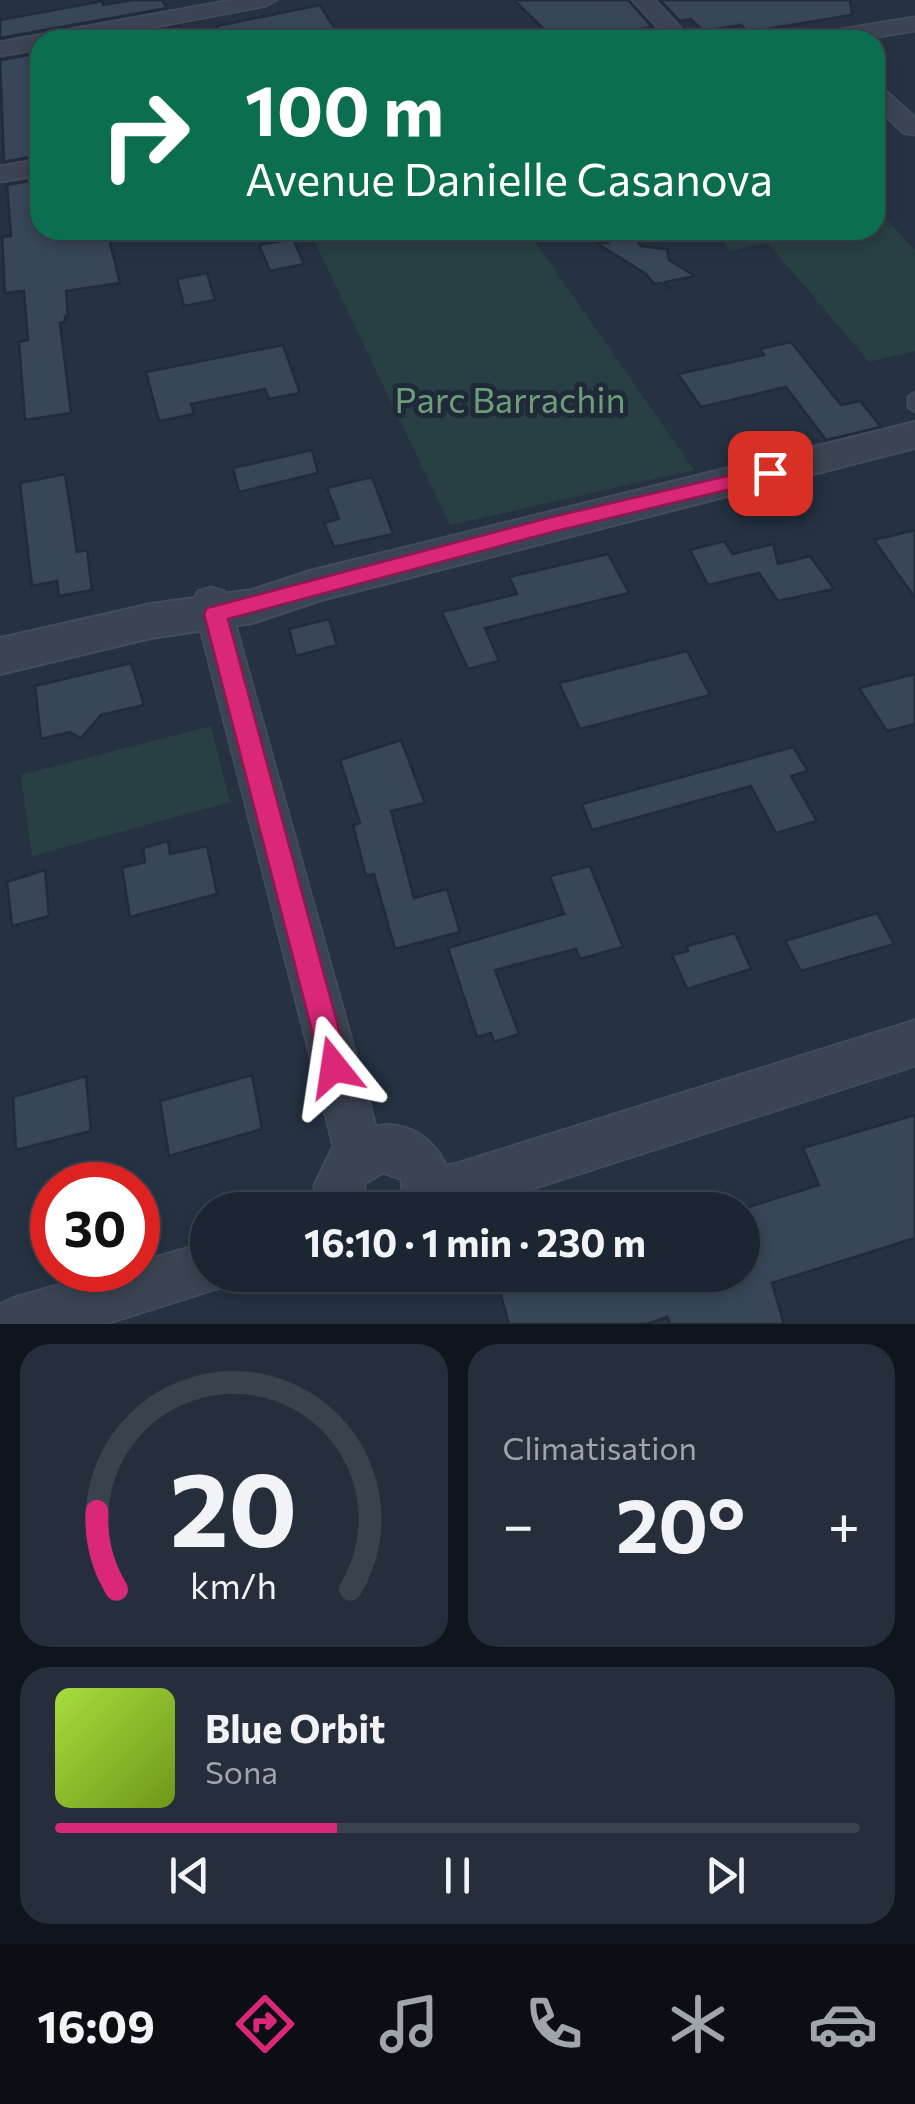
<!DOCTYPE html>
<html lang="fr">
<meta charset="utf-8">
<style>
:root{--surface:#1c2632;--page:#252e3a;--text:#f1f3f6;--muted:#a0a5ac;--line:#3a434d;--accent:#db2777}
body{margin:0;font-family:Commissioner,sans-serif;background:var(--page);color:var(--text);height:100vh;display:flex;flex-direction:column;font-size:38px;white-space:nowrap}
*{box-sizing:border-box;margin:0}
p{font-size:32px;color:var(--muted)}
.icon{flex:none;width:55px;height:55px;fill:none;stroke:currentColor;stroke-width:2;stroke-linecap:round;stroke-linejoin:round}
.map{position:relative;height:1324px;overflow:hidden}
.drawer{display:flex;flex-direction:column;gap:20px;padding:20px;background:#0f151c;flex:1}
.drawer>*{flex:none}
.top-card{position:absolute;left:30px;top:30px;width:855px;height:210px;border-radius:30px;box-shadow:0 5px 15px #0003,0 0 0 2px var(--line);background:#0b6e4f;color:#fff;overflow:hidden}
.speed{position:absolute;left:30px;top:1162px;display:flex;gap:20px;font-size:50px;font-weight:700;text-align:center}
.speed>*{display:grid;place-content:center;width:130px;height:130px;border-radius:50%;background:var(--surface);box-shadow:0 5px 15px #0003,0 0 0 2px var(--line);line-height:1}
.speed .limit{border:15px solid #d22;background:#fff;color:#111}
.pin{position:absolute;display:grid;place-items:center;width:85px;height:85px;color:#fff;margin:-42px;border-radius:20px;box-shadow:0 5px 15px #0006}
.me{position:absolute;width:110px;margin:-55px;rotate:345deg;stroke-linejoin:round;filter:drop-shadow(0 0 8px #0008)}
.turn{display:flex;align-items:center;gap:35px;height:210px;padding:0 50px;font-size:45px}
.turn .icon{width:130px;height:130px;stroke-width:2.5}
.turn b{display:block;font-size:70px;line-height:85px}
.big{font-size:75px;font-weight:700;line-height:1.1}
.drawer .widget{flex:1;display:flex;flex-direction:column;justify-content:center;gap:15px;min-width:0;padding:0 35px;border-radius:30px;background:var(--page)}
.drawer .dial{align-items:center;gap:0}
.dial svg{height:260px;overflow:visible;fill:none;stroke:var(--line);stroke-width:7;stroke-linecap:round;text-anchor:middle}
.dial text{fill:var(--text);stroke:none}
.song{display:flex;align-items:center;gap:30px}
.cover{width:120px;height:120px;border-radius:15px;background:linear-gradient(135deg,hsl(80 70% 55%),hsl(80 70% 35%))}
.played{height:10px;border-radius:5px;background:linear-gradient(90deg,var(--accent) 35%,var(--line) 35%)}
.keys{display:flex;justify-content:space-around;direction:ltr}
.heat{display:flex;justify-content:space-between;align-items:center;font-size:55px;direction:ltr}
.drawer .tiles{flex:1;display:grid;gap:20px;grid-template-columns:1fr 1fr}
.widget:last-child{grid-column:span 2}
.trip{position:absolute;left:190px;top:1192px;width:570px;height:100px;border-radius:50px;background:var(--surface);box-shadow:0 5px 15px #0003,0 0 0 2px var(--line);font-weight:700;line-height:100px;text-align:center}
.tab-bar{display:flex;height:160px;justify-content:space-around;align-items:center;background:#0b0f14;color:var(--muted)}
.tab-bar .icon{width:70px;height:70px}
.tab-bar .active{color:var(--accent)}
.tab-bar b{font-size:45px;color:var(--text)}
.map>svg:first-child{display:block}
.green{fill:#284043}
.building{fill:#384658;stroke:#212b39;stroke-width:2.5}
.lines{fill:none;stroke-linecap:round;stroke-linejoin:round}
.service-casing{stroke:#444d5b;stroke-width:3}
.minor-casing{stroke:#444d5b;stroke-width:3}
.tertiary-casing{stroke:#444d5b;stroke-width:4}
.service{fill:#3b4452;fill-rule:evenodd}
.minor{fill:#3b4452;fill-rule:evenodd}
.tertiary{fill:#3b4452;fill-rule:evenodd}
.route{fill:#db2777;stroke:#8e194d;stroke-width:2.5}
.labels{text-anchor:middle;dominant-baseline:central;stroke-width:10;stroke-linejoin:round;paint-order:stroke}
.park-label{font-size:35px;fill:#6e9d79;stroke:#1f2937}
</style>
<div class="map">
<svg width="915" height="1324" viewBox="0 0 915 1324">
<rect width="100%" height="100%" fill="#263242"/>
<g class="green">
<path d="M885,218L915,250V351L869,362L768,243L730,251L714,230H875V220Z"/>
<path d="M309,230H527L694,470L450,525Z"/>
<path d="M211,726L230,802L32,856L21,775Z"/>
</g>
<g class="building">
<path d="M133,0H162L167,8L0,38V20L103,1V5Z"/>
<path d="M514,0H628L652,27L629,31L638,40H555Z"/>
<path d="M660,0H850L852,15L748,32L741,25L703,31L691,19L680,21Z"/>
<path d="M320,5L342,40H218L217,26Z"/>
<path d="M179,26L187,40H106Z"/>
<path d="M40,53V155L4,162L0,60Z"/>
<path d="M40,179V230H107L120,283L66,291L68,315L65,316V322L60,323L71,413L25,420L19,342L28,340L24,291L5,293L2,237L11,236L7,185Z"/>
<path d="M599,230H629L641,246L667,249L669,260L695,276L665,282L670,289L661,283L654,284L646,274L595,242L608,243Z"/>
<path d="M293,239L304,264L270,271L259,245Z"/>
<path d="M207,273L215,300L184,306L177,279Z"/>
<path d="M791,342L841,405L860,401L881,427L826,440L786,387L701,407L678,374L764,355L760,349Z"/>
<path d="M283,345L300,393L269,399L265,389L231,396L191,404L194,414L159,421L146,372Z"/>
<path d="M312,450L318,473L239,492L233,468Z"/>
<path d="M65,474L77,552L87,550L92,590L59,596L57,581L32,586L20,483Z"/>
<path d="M372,477L393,534L334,547L324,523L339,519L327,488Z"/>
<path d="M915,530V598L874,540Z"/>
<path d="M724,541L733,554L773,544L778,564L810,556L834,589L778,601L759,573L708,585L690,550Z"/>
<path d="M608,554L629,593L485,628L499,661L468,669L442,612L517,594L509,577Z"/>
<path d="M329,619L337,645L296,656L289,629Z"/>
<path d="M687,651L710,695L580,729L559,683Z"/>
<path d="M131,663L144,705L101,715L81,738L70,732L41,739L35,686Z"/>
<path d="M915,674V724L887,731L859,688Z"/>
<path d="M401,740L425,803L391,811L414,898L447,889L460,932L395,949L374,874L366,876L353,825L360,823L340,760Z"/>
<path d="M793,747L808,771L791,776L817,821L776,833L751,786L592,830L582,804Z"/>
<path d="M168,841L170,854L207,846L217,894L130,917L122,868L145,862L143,848Z"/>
<path d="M590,866L623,947L580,959L576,949L495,970L519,1034L494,1042L491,1033L477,1037L448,948L564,914L550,876Z"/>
<path d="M45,870L49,916L12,926L7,882Z"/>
<path d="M877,913L894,944L801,971L785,941Z"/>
<path d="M735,933L751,969L687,989L672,955L688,951L687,946Z"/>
<path d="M252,1075L262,1129L169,1156L160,1101Z"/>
<path d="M86,1076L91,1131L16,1150L13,1097Z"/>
<path d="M915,1115V1238L772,1283L784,1324H670L667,1317L646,1324H509L498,1285L530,1275H742V1209L819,1185L803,1148Z"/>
</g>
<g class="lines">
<defs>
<path id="service" d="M915,392V412L908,407V397Z"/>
<g id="minor">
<path d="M231,0H277L266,6L86,40H40V49L0,56V42Z"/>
<path d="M632,0H655L692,40H669Z"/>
<path d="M915,17V31L858,40H806L817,33Z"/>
<path d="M875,86L883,88L915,117V135L903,133L875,106Z"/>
<path d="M40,159V175L0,182V166Z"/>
<path d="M211,587L224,591L229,601L376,1126C408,1120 433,1138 446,1165L454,1164L915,1020V1066L467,1210H403L401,1179L383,1173L365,1184V1210H315L314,1185L333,1146L193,601L198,591Z"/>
<path d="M208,1242V1275H231L226,1286L106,1324H0V1304L15,1297L110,1270H138V1262Z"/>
</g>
<path id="tertiary" d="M915,422V448L321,600L252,623L151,638L0,674V638L151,604L252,590L310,571Z"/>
</defs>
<use href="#service" class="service-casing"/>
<use href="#minor" class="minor-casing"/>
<use href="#tertiary" class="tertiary-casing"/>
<use href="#service" class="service"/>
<use href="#minor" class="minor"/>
<use href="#tertiary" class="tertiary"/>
</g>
<path class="route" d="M770,466L777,468V478L556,531L228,619L349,1067L344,1077L334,1081L324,1077L204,614L207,608L556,516Z"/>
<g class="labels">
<g class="park-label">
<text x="510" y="398">Parc Barrachin</text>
</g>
</g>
</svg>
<div class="speed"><div class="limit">30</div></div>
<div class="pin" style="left:770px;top:473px;background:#d93025"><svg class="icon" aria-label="arrive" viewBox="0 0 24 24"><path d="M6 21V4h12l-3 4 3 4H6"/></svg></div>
<svg class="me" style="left:334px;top:1067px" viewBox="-20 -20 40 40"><path d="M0-17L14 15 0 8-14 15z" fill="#db2777" stroke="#fff" stroke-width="4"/></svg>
<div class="trip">16:10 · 1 min · 230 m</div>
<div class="top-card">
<div class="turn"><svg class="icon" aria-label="right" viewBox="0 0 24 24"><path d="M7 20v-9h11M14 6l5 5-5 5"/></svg><div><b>100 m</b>Avenue Danielle Casanova</div></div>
</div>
</div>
<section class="drawer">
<div class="tiles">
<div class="widget dial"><svg viewBox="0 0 100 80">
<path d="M14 69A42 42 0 1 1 86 69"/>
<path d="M14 69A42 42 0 0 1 8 45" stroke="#db2777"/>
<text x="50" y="56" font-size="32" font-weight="700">20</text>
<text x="50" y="72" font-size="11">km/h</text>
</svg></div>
<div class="widget"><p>Climatisation</p>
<div class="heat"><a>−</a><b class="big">20°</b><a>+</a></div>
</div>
<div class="widget">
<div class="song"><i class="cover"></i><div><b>Blue Orbit</b><p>Sona</p></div></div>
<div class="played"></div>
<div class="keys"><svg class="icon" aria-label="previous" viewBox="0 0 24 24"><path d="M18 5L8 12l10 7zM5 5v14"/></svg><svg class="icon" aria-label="pause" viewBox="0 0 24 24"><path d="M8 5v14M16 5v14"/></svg><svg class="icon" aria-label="next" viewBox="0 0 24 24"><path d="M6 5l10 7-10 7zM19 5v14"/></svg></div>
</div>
</div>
</section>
<nav class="tab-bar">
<b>16:09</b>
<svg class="icon active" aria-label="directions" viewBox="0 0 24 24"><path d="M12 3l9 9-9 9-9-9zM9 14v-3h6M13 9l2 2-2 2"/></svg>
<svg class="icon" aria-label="music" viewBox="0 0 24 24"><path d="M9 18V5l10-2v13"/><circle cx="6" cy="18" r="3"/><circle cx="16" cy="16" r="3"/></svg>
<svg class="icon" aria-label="phone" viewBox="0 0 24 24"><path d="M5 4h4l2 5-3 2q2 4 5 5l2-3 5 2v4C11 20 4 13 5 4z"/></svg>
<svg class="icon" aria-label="climate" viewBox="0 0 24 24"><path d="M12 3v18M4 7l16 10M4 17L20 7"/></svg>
<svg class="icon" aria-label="car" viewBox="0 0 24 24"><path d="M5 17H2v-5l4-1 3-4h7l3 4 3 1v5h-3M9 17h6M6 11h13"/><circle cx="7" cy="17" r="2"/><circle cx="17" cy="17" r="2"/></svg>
</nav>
